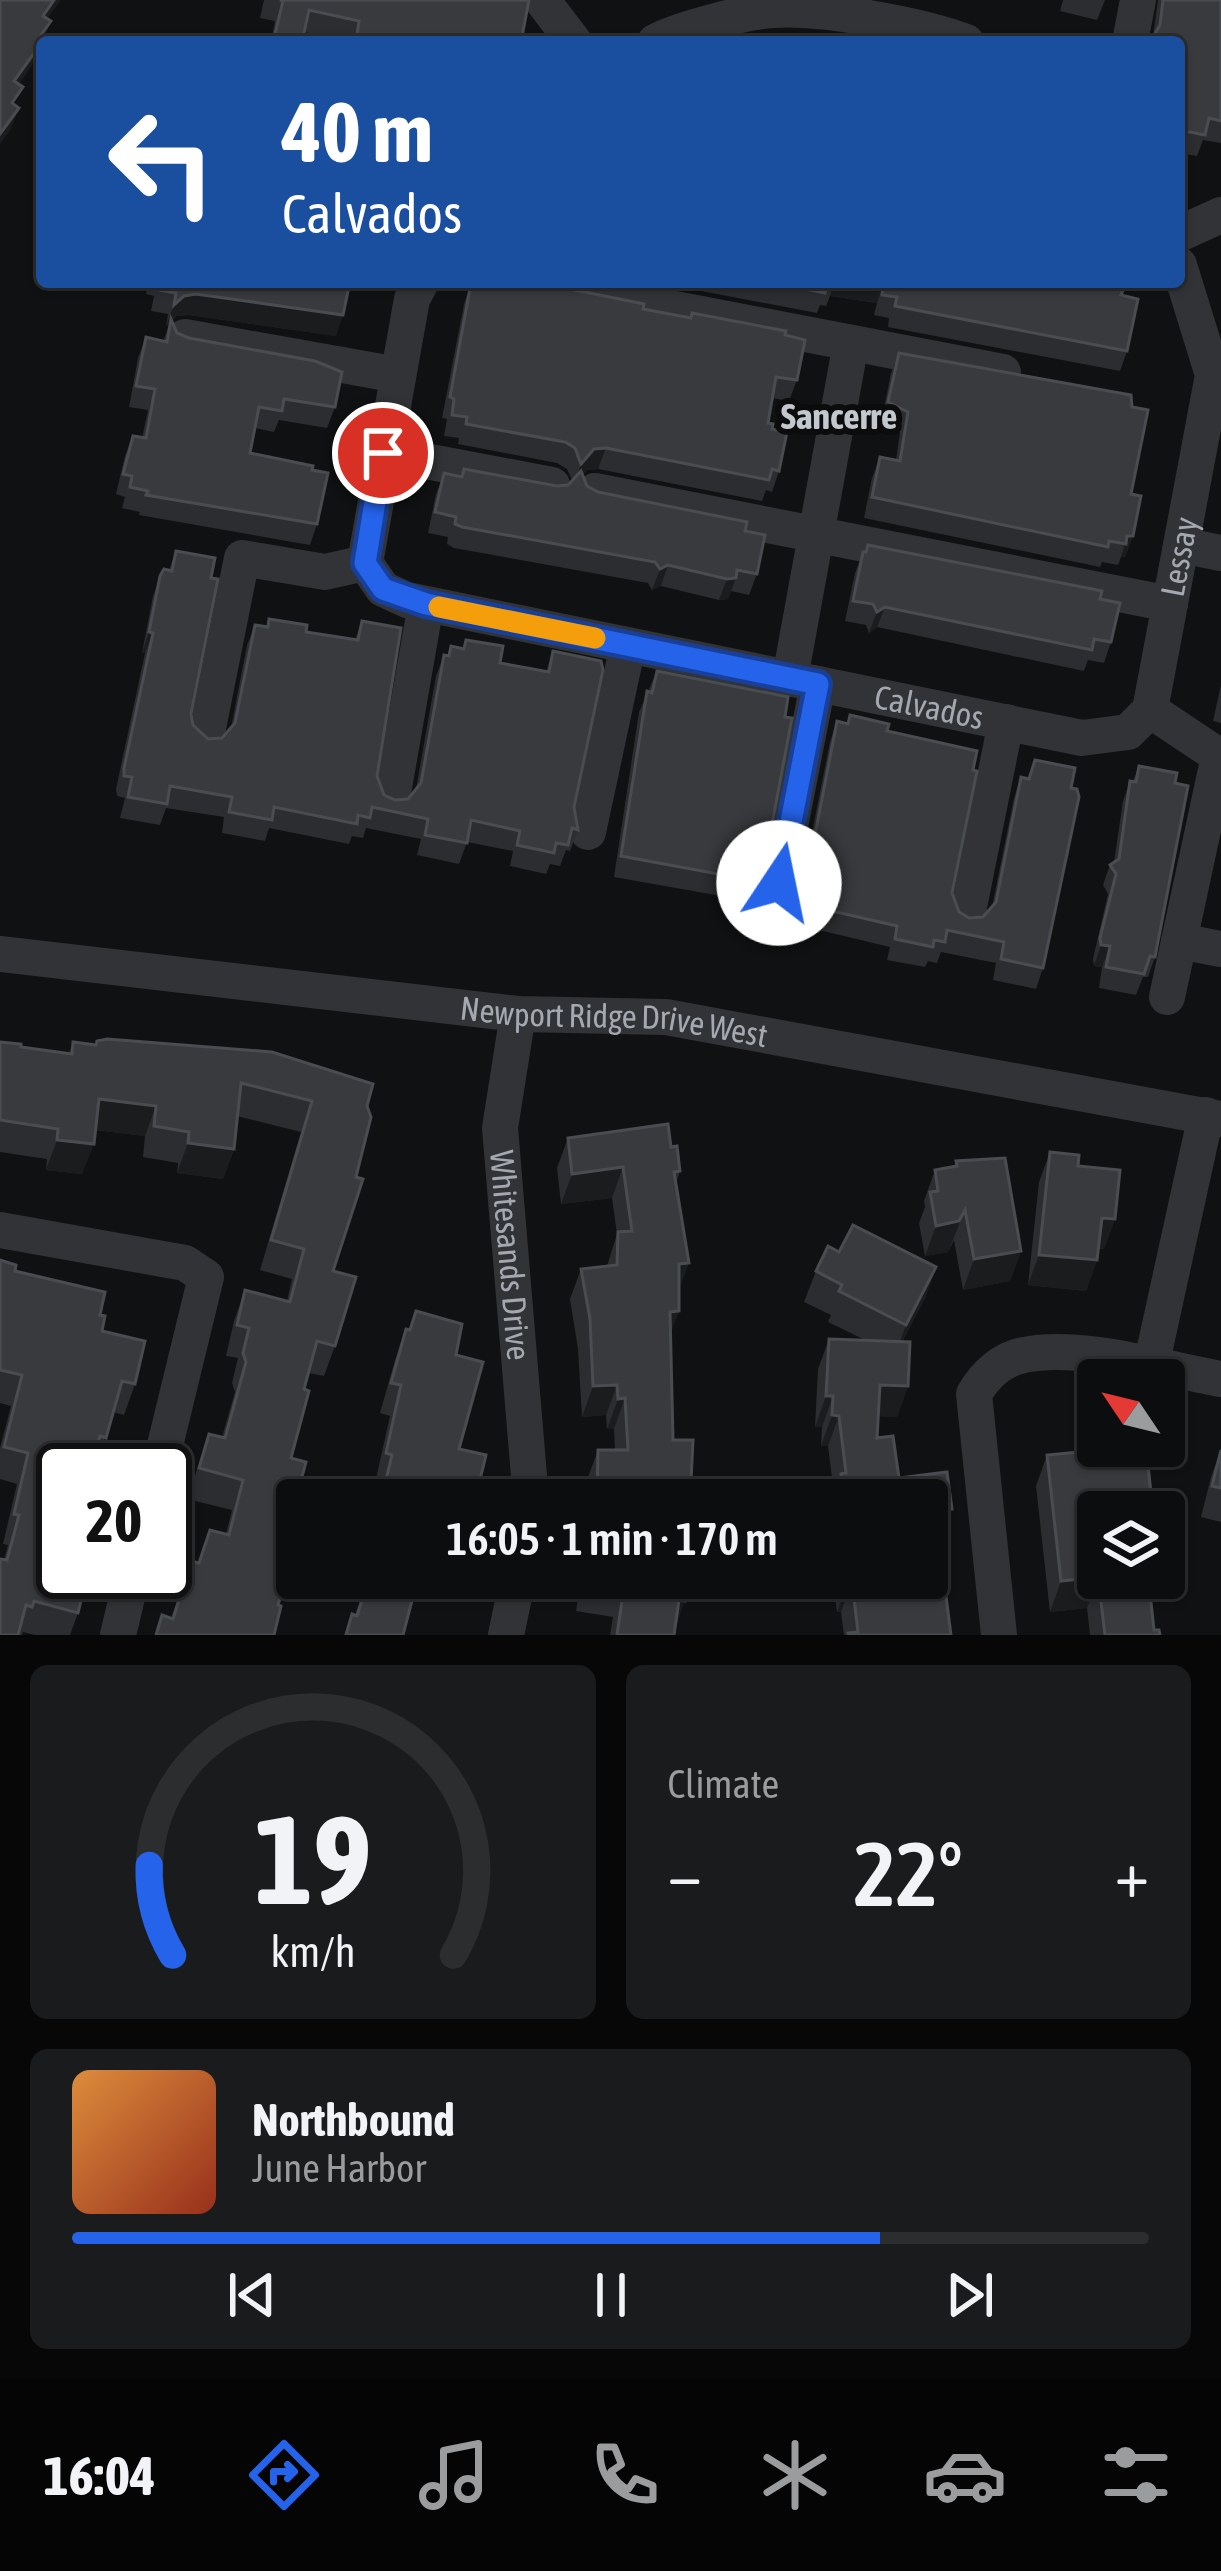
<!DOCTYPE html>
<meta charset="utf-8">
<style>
:root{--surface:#0c0d0e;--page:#1a1b1c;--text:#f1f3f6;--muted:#9a9c9e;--line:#2c2d2e;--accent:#2563eb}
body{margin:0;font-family:"Asap Condensed",sans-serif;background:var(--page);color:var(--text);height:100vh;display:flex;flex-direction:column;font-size:45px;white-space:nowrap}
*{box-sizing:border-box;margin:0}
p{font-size:39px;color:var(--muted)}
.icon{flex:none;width:66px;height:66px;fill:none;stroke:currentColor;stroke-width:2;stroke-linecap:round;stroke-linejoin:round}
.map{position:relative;height:1635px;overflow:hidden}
.sheet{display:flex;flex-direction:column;gap:30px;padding:30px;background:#070708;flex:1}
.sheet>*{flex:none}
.hud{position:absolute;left:36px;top:36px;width:1149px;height:252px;border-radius:12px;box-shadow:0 3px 9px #0004,0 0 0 3px var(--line);background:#1a4fa0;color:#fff;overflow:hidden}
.needle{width:78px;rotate:305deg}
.tools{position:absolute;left:1077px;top:1359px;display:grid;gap:24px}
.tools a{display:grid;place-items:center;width:108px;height:108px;border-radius:12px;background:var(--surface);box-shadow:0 3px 9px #0004,0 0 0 3px var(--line);font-size:60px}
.speed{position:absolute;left:36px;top:1443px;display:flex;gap:24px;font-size:60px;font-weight:700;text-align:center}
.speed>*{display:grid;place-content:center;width:156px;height:156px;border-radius:50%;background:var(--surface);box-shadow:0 3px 9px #0004,0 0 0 3px var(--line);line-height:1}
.speed .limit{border:6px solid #111;border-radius:18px;background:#fff;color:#111}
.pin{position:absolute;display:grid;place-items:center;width:102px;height:102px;color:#fff;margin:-51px;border:6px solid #fff;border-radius:50%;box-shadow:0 3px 12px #0007}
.me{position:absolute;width:132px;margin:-66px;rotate:11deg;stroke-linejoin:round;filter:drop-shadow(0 0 9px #0008)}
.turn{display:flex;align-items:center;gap:42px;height:252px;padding:0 48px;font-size:54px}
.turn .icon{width:156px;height:156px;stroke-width:2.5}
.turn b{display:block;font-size:84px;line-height:102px}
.big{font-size:90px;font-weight:600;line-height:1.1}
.sheet .widget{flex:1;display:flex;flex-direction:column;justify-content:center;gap:18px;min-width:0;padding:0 42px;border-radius:18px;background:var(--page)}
.sheet .dial{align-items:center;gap:0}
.dial svg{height:312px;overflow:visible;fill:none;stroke:var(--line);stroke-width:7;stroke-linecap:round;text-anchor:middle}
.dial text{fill:var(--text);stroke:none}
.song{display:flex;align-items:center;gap:36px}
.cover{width:144px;height:144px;border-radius:18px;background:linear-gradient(135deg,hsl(30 70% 55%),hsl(10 70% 35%))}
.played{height:12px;border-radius:6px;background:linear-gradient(90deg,var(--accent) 75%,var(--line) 75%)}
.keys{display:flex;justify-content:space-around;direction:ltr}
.heat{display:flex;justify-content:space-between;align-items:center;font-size:66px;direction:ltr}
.sheet .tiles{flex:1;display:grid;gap:30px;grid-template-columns:1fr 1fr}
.widget:last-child{grid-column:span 2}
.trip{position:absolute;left:276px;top:1479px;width:672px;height:120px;border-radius:12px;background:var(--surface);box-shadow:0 3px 9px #0004,0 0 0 3px var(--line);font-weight:600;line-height:120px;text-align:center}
.menu{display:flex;height:192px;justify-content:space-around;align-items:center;background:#050506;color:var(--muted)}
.menu .icon{width:84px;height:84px}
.menu .current{color:var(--accent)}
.menu b{font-size:54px;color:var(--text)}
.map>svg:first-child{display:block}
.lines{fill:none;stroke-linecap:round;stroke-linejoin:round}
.minor{stroke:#323336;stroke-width:36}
.wall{fill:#2c2d30}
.shaded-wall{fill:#1b1c1e}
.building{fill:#393a3e;stroke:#494c50;stroke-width:3}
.route-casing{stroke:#184099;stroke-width:30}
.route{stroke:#2563eb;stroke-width:21}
.slow{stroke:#f59e0b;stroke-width:21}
.labels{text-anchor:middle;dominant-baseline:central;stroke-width:12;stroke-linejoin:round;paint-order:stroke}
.street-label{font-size:33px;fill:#a3a8b1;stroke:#0c0c0d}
.neighbourhood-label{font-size:36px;font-weight:bold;fill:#c3c7ce;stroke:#0c0c0d}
</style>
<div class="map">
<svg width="1221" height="1635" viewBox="0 0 1221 1635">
<rect width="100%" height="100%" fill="#101112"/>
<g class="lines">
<g class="minor">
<path d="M542,0L574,42"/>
<path d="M655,42C679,29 745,12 772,10C818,6 923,25 966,42"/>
<path d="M1130,42L1138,0"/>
<path d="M1179,234L1221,215"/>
<path d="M535,282L1003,372"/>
<path d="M185,337L398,375"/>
<path d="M383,453L552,485"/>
<path d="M595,491L1170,604"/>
<path d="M1181,545L1221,553"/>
<path id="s1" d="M365,563L383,589L407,600L1082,738L1128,732L1150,710"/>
<path d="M365,563L412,299L421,282"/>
<path d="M790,678L851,343"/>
<path id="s2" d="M1150,710L1213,375L1179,265"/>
<path d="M1150,710L1219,756L1167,997"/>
<path d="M206,738L242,558L325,572L365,563"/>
<path d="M392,799L426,604"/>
<path d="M588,832L628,645"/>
<path d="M779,882L818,684"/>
<path d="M967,917L1006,722"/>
<path d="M1179,941L1221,949"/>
<path id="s3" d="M0,954L518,1014L666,1017L1221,1119"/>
<path id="s4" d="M518,1014L500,1128L531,1500"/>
<path d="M0,1230L185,1263L206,1277L159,1470"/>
<path d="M1151,1366L1206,1115"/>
<path d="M118,1635L133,1572"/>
<path d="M506,1635L518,1578"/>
<path d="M999,1635L974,1394C985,1375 1002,1359 1024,1355C1080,1343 1165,1369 1221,1379"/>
</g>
</g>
<g class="wall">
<path d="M264,0H529L521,42H352L304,32L302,42H271L275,21L260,18Z"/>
<path d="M1063,0H1105L1097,20L1060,11Z"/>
<path d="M1158,0H1221V143L1203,140L1197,156L1179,153V42L1153,36Z"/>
<path d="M148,282H350L336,336L189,315L176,316L172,321L177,333L335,407L327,428L279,420L274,432L255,428L250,453L312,470L317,524L310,545L139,515L140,512L122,508L125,497L116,494L125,456L133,436L142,438L148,410L129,407L138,358L146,337L163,341L170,323L166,326L168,314L151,311L154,296L146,294Z"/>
<path d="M478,282H536L643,309L785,335L797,380L789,401L772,398L768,423L772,429L779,471L772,492L766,490L762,501L598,469L587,470L582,475L587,486L598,492L745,531L757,574L749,595L731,591L728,599L719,600L661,586L652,590L648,583L454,548L447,544L448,537L428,533L436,494L444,473L557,486L568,485L572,480L567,469L557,463L458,444L459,438L444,436L447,419L442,418L464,304L471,283L477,284Z"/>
<path d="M654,282H1098V285L1121,295L1127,351L1120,371L888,327L889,318L874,315L877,303L830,296L826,306L820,305L817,313Z"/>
<path d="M899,353L1131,494L1133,536L1125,557H1121L1118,565L1102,562L1100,567L864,518L872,478L880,457L896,460L900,432L881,423L891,373Z"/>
<path d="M868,545L1100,599L1111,642L1104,663L1088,660L1084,671L877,627L869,633L866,625L845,621L855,573L863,552H865Z"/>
<path d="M176,551L193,725L208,739L222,738L231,728L247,645L255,625L267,626L269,619L306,632L355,640L362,621L377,776L384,795L395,800L408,799L416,789L436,676L444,655L447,656L451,646L463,648L466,640L500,663L546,672L553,651L578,830L570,851L566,850L560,866L550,864L546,874L510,866L513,851L467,842L459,864L417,855L421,839L366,828L363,838L352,836L349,844L269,828L265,841L222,833L224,817L166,808L160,825L120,818L125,798L117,796L116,789L145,653H142L153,596L160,576L169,570Z"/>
<path d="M657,671L765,861L757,882L750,881L746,892L741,891L738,899L614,877L639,712Z"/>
<path d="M1221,685V723L1213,721Z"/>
<path d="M837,721L887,731L959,912L969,918L983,917L992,907L1014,798L1021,777L1028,779L1035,760L1043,968L1036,989L993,980L996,963L941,952L937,963L928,961L925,967L887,960L890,947L802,926L807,911L791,907L803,878L830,742Z"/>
<path d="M1139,766L1175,783L1155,957L1148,977H1143L1136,995L1099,988L1102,967L1094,966L1093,959L1108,894L1103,885L1110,865L1114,862L1123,801L1130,781H1133Z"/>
<path d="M97,1041L367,1106L333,1271L335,1346L324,1376L309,1373L291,1458L300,1484L274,1635H155L162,1615L171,1618L191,1561L198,1563L226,1534L232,1510L187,1499L209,1434L222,1437L235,1392L232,1383L238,1358L226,1356L234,1321L245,1290L287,1301L292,1279L260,1270L301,1132L237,1116L234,1149L223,1179L177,1173L178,1163L143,1157L145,1136L95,1130L82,1174L46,1170L47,1159L0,1152V1042L21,1047L69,1053L73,1042L95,1045Z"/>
<path d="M568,1138L671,1147L680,1171L676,1183L679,1311L670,1334L673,1440L699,1500H587V1480L598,1450H615L614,1429H607L606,1415L582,1417L578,1349L570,1299L581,1269L607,1266L617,1234L612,1198L561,1204L557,1168Z"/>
<path d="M1050,1152L1078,1166L1115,1219L1104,1249H1098L1097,1260L1086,1291L1028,1285L1039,1182Z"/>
<path d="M956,1161L1021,1251L1010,1281L963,1290L954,1240L948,1252L925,1256L919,1223L925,1207L924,1201L935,1170L954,1167Z"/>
<path d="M839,1252L936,1267L925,1298L902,1342L908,1386L897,1417L878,1416L877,1438L899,1478L952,1509L941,1538L943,1573L951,1635H844L841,1612H837L834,1589L838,1578H927V1500H831L834,1493L828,1446H821L822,1427H815L818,1369L829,1339L865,1340L828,1322L831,1315L804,1302L816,1271Z"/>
<path d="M0,1260L15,1271L100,1315L102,1331L135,1384L124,1415L113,1412L95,1468L63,1470L78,1613L70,1635H35L23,1632L22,1635H0L4,1560L8,1545L3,1544L17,1484L0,1479V1448L11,1406L0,1403Z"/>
<path d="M416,1311L456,1355L459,1449L475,1500H377L380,1485L375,1483L390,1416L380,1413L395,1360L406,1329L409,1330Z"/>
<path d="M1087,1420L1098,1512L1154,1583L1150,1594L1154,1630L1160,1635H1090L1087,1608L1050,1612L1036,1486L1047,1455L1076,1452Z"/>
<path d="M1221,1449V1522L1201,1517L1211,1477Z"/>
<path d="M368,1578H464L458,1596L416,1585L403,1635H344L352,1614L355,1615Z"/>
<path d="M581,1578H689L674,1635H610L613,1617L576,1611Z"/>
</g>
<g class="shaded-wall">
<path d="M54,0H61L35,36L43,16Z"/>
<path d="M51,21L37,58L7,102L14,81Z"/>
<path d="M19,108L11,129L0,144V134Z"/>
<path d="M833,282H884L877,303L830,296Z"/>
<path d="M196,294L343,315L336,336L189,315L176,316L166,326L174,305L184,296Z"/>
<path d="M606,448L598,469L587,470L574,484L581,464L594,449Z"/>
<path d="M1127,536H1133L1125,557H1121Z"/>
<path d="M668,565L661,586L652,590L660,569Z"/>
<path d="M736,578L728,599L719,600L727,579Z"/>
<path d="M885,607L877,627L869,633L877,612Z"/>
<path d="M149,632L153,633L145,653H142Z"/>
<path d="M1101,945L1110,946L1102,967L1094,966Z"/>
<path d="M99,1099L156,1106L145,1136L88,1129Z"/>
<path d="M57,1140L94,1144L82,1174L46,1170Z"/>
<path d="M188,1143L234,1149L223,1179L177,1173Z"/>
<path d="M623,1167L612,1198L561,1204L572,1174Z"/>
<path d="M965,1210L948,1252L925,1256L936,1226Z"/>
<path d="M1102,1218L1115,1219L1104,1249L1091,1248Z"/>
<path d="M1021,1251L1010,1281L963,1290L974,1259Z"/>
<path d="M1039,1255L1097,1260L1086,1291L1028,1285Z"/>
<path d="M689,1263L678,1293L679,1264Z"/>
<path d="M936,1267L925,1298L895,1355L906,1325Z"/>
<path d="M679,1311L668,1341L670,1312Z"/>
<path d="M617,1385L606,1415L582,1417L593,1386Z"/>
<path d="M880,1385L908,1386L897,1417L868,1416Z"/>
<path d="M826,1396H833L822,1427H815Z"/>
<path d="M625,1398L614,1429H607L618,1399Z"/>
<path d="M832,1415L839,1416L828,1446H821Z"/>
<path d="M952,1509L941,1540L940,1511Z"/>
<path d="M1098,1577L1087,1608L1050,1612L1061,1581Z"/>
<path d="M848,1582H852L841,1612H837Z"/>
<path d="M679,1600L685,1601L674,1631Z"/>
</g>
<g class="building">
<path d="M0,0H54L43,16L51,21L41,35L45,38L14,81L23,87L12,103L19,108L0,134Z"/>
<path d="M280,0H529L521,42H356L359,21L309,10L302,42H273L283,1Z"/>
<path d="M1163,0H1221V121L1209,118L1205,135L1179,130V42H1150L1160,25Z"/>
<path d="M160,282H350L343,315L196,294L184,296L174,305L176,293L159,290Z"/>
<path d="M479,282H536L644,304L643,309L691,318L692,313L786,331L785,335L805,340L797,380L776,377L768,423L773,424L772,429L787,432L779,471L772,469L769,480L606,448L594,449L581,464L575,448L565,442L466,424L467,417L452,415L454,399L450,397L471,283L479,284Z"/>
<path d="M770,282H835L834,285L828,284L825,293Z"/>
<path d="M881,282H1098V285L1123,290L1121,295L1138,299L1127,351L895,306L897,297L882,295L884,282Z"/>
<path d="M171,319L177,333L189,338L315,361L342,372L335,407L284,399L282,411L259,407L250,453L313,466L312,470L328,473L317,524L146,495L148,491L130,487L132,476L123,474L133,436L146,438L155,389L136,386L146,337L167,342Z"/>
<path d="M899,353L1131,395L1132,407L1148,410L1131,494L1141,496L1133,536H1127L1126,544L1109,541L1108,547L872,497L880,457L900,461L908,412L888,402Z"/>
<path d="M464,469L557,486L568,485L581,471L587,486L598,492L747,522L745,531L765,535L757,574L737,570L736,578L727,579L668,565L660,569L655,562L462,527L455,524L456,517L435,512L444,473L462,477Z"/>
<path d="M868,545L1102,591L1100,599L1120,603L1111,642L1094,639L1092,650L885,607L877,612L873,604L853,601L863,552H866Z"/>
<path d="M176,551L215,558L211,578L218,579L191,714L193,725L208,739L222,738L235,723L255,625L268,627L269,619L307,625L306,632L358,640L362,621L401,628L377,776L384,795L395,800L408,799L421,783L444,655L449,656L451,646L464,649L466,640L503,646L500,663L549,672L553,651L601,661L603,670L574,807L578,830L572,828L568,845L556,843L554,853L517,845L520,831L471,820L467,843L425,835L428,819L372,807L370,818L358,815L357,824L274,807L272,820L229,812L232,797L170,786L167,804L128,797L132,777L124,776V768L153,633L149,632L160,576L164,569L172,571Z"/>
<path d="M657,671L788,697L785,717L792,718L765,861L756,860L753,871L747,870L745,879L621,856L647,691L652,693Z"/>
<path d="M850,715L889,724L887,731L977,751L973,770L977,771L952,893L959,912L969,918L983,917L996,902L1021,777L1029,779L1035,760L1075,768L1071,788L1077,789L1079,797L1043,968L1001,959L1004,942L947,930L945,942L934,940L933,947L895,939L897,926L810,906L814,890L799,886L809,866L837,721L848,724Z"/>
<path d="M1139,766L1177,773L1175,783L1188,786L1155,957L1150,956L1144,974L1106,967L1110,946L1101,945L1100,938L1116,874L1110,865L1119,859L1130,781L1136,782Z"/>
<path d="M107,1039L272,1052L373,1084L367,1106L371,1117L356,1177L363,1179L333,1271L356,1277L335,1346L317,1341L304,1389L309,1391L291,1458L306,1462L300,1484L312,1491L310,1500H297V1541L278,1605L281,1606L274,1635H156L162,1615L173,1619L191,1561L199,1563L210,1530L229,1535L243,1480L199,1468L209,1434L225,1438L246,1362L243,1353L249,1328L237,1325L245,1290L290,1302L304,1249L271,1240L312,1101L241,1083L234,1149L188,1143L189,1132L154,1126L156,1106L99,1099L94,1144L57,1140L58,1129L0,1120V1042L21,1044V1047L72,1054L73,1042L96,1045L97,1041Z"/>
<path d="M668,1124L671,1147L677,1146L680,1171L674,1172L689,1263L679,1264V1311L670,1312L673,1440H693L691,1481L700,1482L699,1500H597L598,1450H628L625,1398L618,1399L617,1385L593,1386L590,1319L581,1269L617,1265L618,1232L632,1231L623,1167L572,1174L568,1138Z"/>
<path d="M1050,1152L1079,1155L1078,1166L1120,1170L1115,1219L1102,1218L1097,1260L1039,1255Z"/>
<path d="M1005,1158L1021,1251L974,1259L965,1210L959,1221L936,1226L930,1192L938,1191L935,1170L957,1166L956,1161Z"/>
<path d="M853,1225L936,1267L906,1325L839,1291L842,1285L816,1271L828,1246L839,1252Z"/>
<path d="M0,1260L16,1265L15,1271L105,1292L100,1315L105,1316L102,1331L145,1341L135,1384L122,1381L106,1438L100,1436L90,1470H63V1572H73L87,1577L78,1613L34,1601L32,1607L26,1605L18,1635H0V1559L7,1560L19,1515L14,1514L28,1453L4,1447L22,1375L0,1370Z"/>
<path d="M416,1311L462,1324L456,1355L483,1362L459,1449L486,1455L475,1500H381L392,1455L386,1453L401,1385L391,1383L406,1329L410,1330Z"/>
<path d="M829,1339L910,1342L908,1386L880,1385L877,1438L893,1436L899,1478L947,1472L952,1509L940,1511L943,1573L951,1635H849L848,1633L858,1632L852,1582H848L847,1578H927V1500H844L841,1474L846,1473L839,1416L832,1415L833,1396H826Z"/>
<path d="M1098,1418V1446H1146L1153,1512H1098V1578H1154V1583L1149,1584L1154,1630H1159L1160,1635H1105L1098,1577L1061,1581L1047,1455L1090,1451L1087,1420Z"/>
<path d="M1221,1450V1488L1212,1486Z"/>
<path d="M372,1578H418L403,1635H346L352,1614L357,1616L364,1593L367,1594Z"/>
<path d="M588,1578H689L685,1601L679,1600L674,1635H617L624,1587L587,1581Z"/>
</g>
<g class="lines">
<defs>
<path id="route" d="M383,453L365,563L383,589L426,604L818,684L779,883"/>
</defs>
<use href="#route" class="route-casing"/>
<use href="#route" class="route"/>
<path class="slow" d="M439,607L595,638"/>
</g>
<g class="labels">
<g class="street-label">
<text stroke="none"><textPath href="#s2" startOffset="156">Lessay</textPath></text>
<text stroke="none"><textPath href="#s1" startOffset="591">Calvados</textPath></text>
<text stroke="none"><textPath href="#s3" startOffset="618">Newport Ridge Drive West</textPath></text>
<text stroke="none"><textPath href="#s4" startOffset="243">Whitesands Drive</textPath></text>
</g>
<g class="neighbourhood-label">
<text x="839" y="416">Sancerre</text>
</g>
</g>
</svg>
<div class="tools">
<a><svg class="needle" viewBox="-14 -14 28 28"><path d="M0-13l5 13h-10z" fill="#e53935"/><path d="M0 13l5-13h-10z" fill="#9a9c9e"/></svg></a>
<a><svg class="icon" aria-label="layers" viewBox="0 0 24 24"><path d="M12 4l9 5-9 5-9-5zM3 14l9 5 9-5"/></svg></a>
</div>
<div class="speed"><div class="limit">20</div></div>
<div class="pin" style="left:383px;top:453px;background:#d93025"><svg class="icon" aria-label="arrive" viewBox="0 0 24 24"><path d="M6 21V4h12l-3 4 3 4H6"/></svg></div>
<svg class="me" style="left:779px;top:883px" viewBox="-20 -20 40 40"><circle r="19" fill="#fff"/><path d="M0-13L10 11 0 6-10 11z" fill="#2563eb"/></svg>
<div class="trip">16:05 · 1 min · 170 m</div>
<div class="hud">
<div class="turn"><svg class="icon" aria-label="left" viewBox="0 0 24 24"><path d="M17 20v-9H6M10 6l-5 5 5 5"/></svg><div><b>40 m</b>Calvados</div></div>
</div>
</div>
<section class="sheet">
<div class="tiles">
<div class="widget dial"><svg viewBox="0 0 100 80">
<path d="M14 69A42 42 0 1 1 86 69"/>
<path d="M14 69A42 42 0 0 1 8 46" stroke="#2563eb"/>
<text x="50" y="56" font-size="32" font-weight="700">19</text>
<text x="50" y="72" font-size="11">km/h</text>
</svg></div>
<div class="widget"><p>Climate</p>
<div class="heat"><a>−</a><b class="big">22°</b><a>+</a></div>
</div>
<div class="widget">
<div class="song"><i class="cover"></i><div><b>Northbound</b><p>June Harbor</p></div></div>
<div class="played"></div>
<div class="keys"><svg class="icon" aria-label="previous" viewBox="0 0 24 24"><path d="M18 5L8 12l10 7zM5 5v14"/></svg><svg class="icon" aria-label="pause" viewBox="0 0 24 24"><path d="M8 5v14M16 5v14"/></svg><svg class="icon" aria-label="next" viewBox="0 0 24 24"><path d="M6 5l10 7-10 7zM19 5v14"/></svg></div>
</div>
</div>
</section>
<nav class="menu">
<b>16:04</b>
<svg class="icon current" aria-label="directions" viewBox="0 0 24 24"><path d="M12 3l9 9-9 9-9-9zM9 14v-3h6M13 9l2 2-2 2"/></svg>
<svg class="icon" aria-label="music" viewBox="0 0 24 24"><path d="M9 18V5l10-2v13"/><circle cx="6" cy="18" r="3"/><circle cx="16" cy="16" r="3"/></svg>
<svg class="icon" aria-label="phone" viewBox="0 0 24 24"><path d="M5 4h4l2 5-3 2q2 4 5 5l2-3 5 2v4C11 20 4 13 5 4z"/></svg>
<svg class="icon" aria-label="climate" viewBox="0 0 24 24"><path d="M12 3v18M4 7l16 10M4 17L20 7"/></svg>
<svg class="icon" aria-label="car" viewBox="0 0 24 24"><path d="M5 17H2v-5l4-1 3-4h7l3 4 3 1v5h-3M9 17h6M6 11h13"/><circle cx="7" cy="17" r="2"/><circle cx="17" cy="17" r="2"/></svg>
<svg class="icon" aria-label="filters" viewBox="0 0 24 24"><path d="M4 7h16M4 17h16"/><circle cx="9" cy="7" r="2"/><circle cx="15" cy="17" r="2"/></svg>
</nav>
